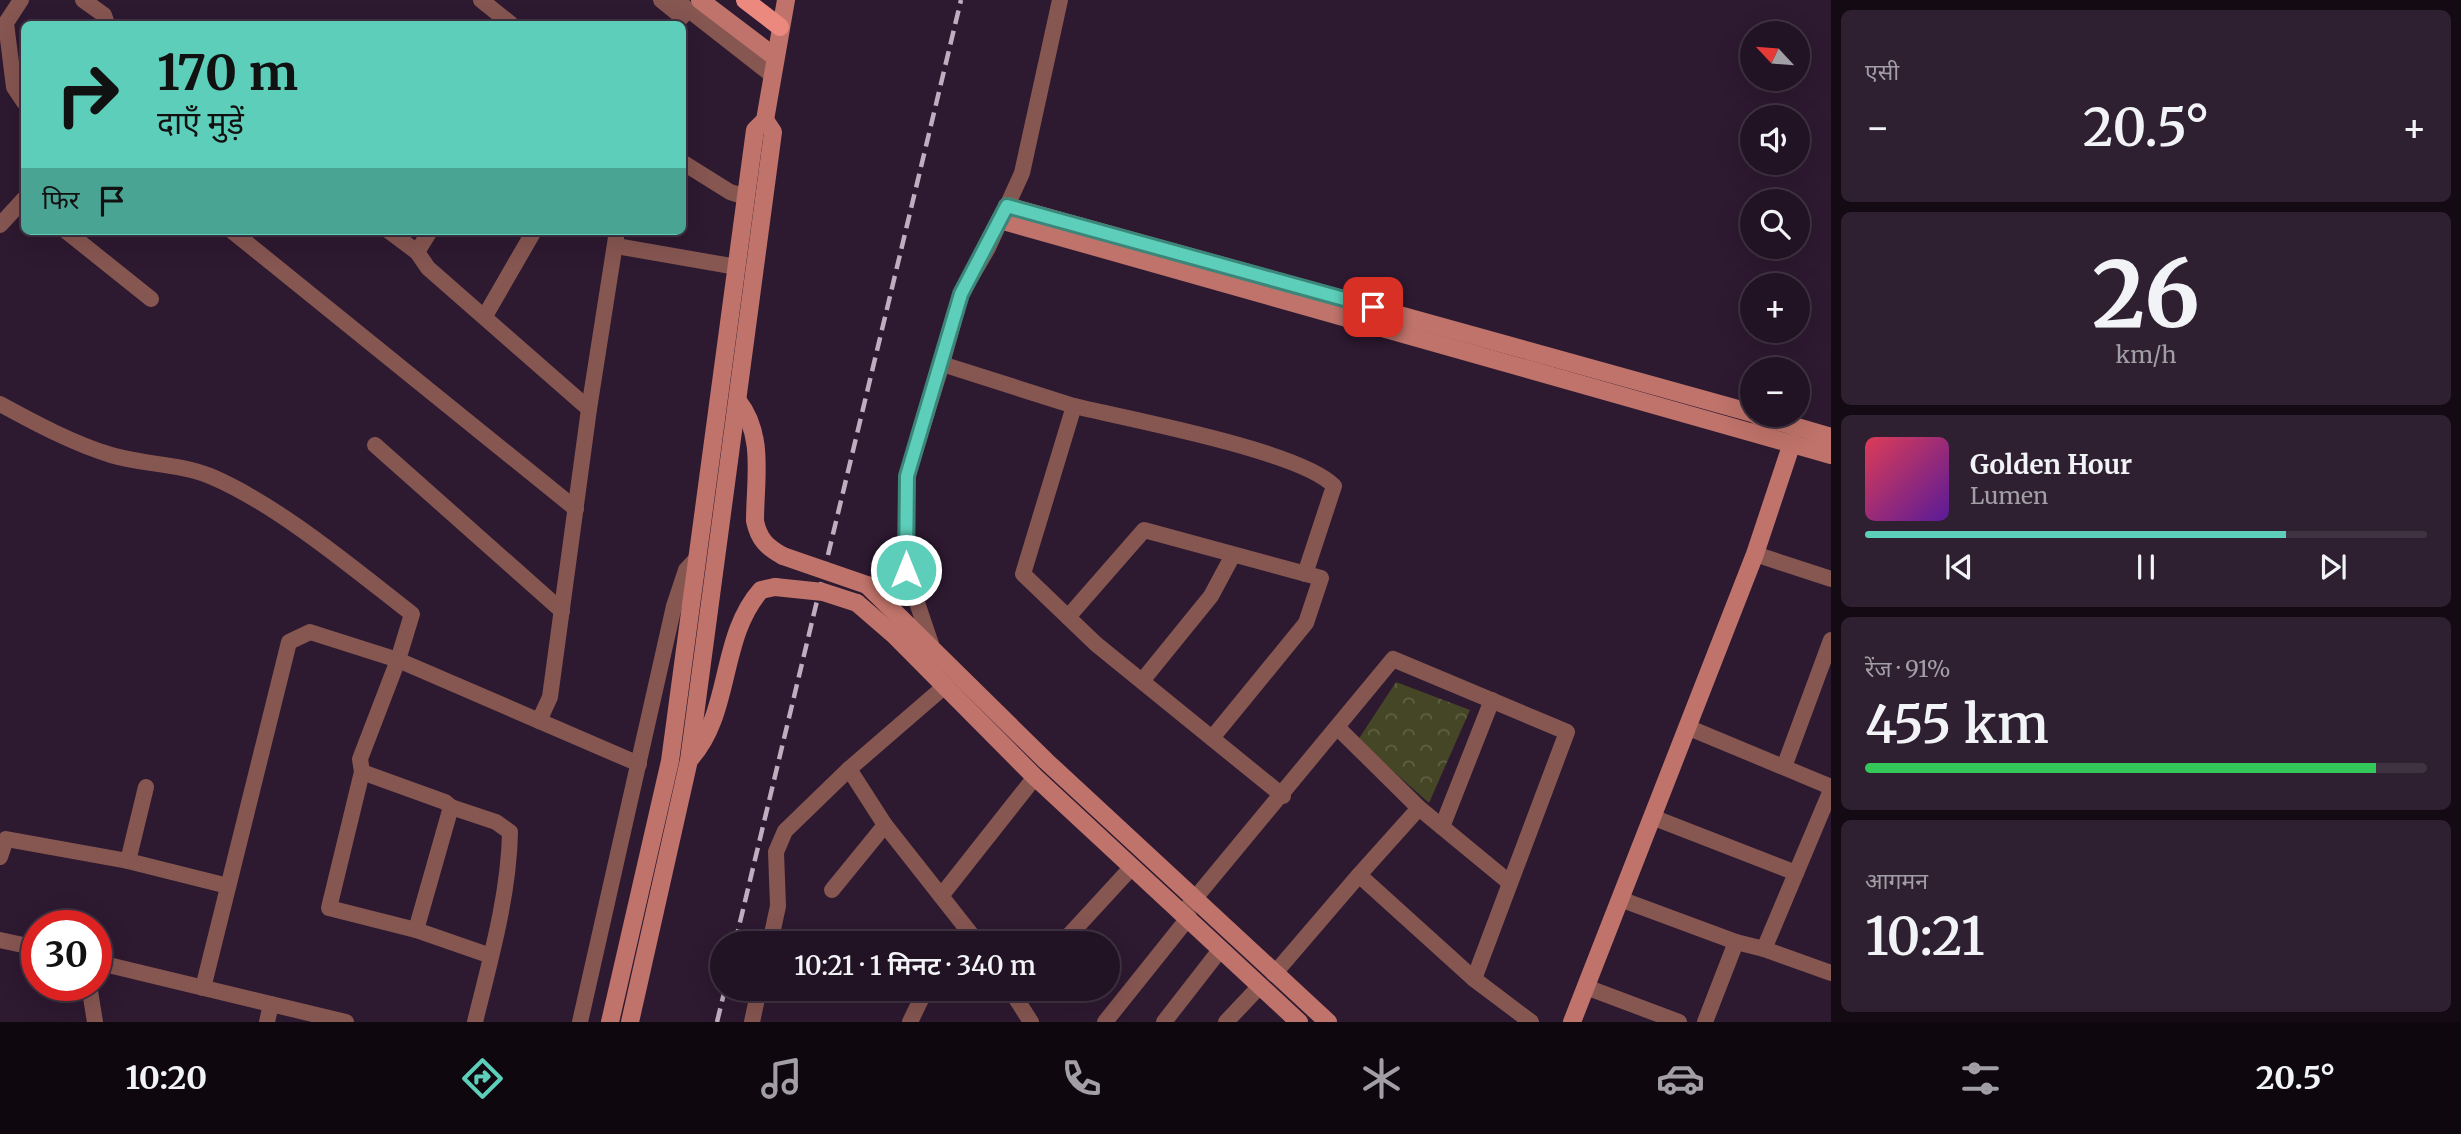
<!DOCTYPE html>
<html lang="hi">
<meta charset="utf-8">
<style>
:root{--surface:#221324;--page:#2e2031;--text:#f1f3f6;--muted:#a29ea6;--line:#3f3241;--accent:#5cceba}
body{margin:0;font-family:Merriweather,"Noto Sans Devanagari",serif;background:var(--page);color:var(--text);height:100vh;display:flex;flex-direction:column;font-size:26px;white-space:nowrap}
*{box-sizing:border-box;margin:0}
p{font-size:23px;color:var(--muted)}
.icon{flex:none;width:38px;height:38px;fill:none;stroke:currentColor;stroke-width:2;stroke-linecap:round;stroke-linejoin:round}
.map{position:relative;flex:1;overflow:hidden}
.drawer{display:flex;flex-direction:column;gap:10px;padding:10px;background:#130a14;width:630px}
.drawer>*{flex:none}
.hud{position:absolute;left:21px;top:21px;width:665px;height:214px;border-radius:10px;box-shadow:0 7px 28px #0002,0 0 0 2px var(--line);background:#5cceba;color:#111;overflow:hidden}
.needle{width:46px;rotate:296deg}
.buttons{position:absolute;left:1740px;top:21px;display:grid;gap:14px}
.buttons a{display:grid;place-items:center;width:70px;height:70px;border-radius:50%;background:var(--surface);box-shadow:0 7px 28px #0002,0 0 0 2px var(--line);font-size:35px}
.speed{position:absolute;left:21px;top:910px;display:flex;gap:14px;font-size:35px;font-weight:700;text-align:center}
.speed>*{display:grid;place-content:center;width:91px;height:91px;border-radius:50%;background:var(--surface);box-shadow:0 7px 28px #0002,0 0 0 2px var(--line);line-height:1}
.speed .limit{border:10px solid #d22;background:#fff;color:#111}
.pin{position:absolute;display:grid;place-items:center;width:60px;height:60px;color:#fff;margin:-30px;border-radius:14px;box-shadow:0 4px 10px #0006}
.me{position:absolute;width:77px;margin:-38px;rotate:0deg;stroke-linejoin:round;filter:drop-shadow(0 0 5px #0008)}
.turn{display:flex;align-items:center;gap:24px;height:147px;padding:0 21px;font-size:32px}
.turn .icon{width:91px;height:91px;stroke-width:2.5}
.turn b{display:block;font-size:49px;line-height:60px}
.then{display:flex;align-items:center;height:66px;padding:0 21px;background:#0003;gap:14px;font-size:26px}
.big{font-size:52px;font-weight:600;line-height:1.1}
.drawer .card{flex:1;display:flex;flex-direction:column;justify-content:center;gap:10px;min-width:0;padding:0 24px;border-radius:10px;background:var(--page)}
.drawer .dial{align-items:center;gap:0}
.dial b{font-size:91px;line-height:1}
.song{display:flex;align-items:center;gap:21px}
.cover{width:84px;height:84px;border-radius:10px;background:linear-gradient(135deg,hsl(350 70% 55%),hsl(270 70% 35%))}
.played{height:7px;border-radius:4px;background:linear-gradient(90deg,var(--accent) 75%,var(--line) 75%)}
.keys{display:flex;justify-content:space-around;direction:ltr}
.heat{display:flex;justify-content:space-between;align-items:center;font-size:38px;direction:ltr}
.charge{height:10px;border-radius:5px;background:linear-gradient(90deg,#34c759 91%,var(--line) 0)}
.trip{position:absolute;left:710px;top:931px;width:410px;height:70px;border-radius:35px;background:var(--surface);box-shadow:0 7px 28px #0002,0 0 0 2px var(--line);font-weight:600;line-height:70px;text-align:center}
.tab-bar{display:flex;height:112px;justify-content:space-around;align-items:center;background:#0e080e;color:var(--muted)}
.tab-bar .icon{width:49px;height:49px}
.tab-bar .active{color:var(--accent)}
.tab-bar b{font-size:32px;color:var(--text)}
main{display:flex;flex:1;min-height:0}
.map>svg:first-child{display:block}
.park{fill:url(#park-crowns)}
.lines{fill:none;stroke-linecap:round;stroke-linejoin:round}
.street{stroke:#865651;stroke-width:16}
.secondary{stroke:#bf736a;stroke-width:18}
.primary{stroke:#eb897e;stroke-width:18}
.rail{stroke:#beaebf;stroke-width:4.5;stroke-dasharray:14 7;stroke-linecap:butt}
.secondary-bridge{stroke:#bf736a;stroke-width:18}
.route-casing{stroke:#3c8679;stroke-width:18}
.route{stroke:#5cceba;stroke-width:12}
</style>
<main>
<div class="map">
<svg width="1831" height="1022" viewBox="0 0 1831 1022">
<defs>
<pattern id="park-crowns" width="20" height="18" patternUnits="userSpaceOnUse" patternTransform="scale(1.75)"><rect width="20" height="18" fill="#454625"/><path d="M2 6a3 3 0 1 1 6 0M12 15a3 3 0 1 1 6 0" fill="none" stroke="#606045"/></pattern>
</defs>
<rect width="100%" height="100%" fill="#2d1930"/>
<path class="park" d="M1396,682L1470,710L1429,803L1358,740Z"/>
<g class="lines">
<g class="street">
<path d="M21,0L6,23L14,87L24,102"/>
<path d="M83,0L104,15L107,24"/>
<path d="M481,0L511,24"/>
<path d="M661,0L682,17"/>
<path d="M676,0L772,75"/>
<path d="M682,162L730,192L746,197"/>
<path d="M0,225L24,199"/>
<path d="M66,231L151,299"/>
<path d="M232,231L576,509"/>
<path d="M389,231L417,252L428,268L589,409"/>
<path d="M616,246L737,267"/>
<path d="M417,252L430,231"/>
<path d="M485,316L534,231"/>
<path d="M942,364L961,294L988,248L1022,173L1060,0"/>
<path d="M0,404C35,423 72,443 111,455C144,465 178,463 210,476C277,504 354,569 412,614L398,660L639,764"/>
<path d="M1074,406C1128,419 1301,451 1334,486L1305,574"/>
<path d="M375,445L562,611"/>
<path d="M1755,554L1831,579"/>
<path d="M1068,617L1144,530L1321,578L1306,623L1212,738"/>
<path d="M931,644L906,570L907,476L942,364L1074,406L1023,574L1096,644L1283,796"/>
<path d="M1142,681L1211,596L1233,555"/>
<path d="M945,686L849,769L885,825L978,943"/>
<path d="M539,721L550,697L589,409L617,231"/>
<path d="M1687,727L1831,787"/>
<path d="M1338,728L1419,808L1359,875"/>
<path d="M1784,767L1831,640"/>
<path d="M362,772L445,802L451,807L496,822L510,832C509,895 490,961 475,1022"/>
<path d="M1419,808L1510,883"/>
<path d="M1652,817L1796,873"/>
<path d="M1442,827L1492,700"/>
<path d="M0,857L6,839L128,861L228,886"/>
<path d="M128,861L146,787"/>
<path d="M832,890L885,825"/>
<path d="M941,896L1035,777"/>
<path d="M1620,899L1736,942L1764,949L1831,790"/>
<path d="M1187,908L1393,659L1567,732L1474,979L1531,1022"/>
<path d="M416,930L451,807"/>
<path d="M0,940L37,948"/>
<path d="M770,943L778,906L776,852L785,831L849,769"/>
<path d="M1062,943L1132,867"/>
<path d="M1764,949L1831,973"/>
<path d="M96,962L346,1022"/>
<path d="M1274,974L1359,875L1474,979"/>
<path d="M89,985L95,1022"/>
<path d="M1586,987L1679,1022"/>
<path d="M203,988L289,642L310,632L398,660L360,759L362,772L329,908L416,930L491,956"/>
<path d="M830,989L839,995"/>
<path d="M1010,989L1031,1022"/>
<path d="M267,1022L271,1004"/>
<path d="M580,1022L674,606L686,570L698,557"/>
<path d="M752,1022L759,989"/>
<path d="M910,1022L926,989"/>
<path d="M1105,1022L1189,917"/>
<path d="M1164,1022L1220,950"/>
<path d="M1226,1022L1260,986"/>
<path d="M1705,1022L1736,942"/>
</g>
<g class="secondary">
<path d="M700,0L775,57"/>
<path d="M1007,206L1752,413"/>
<path d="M1000,220L1831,455"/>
<path d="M738,401C765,435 755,480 755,521C759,540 767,547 783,556"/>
<path d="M1756,415L1831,437"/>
<path d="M867,585L1046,761L1328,1022"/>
<path d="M857,603L894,635L1035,777L1299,1022"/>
<path d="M690,759C732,713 719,637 761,590L775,587"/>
<path d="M610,1022L670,761L755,130L765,120L786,0"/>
<path d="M630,1022L689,760L773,132L765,120"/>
<path d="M1572,1022L1755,554L1792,443"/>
</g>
<path class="primary" d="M745,0L780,27"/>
<g class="rail">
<path d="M735,943L961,0"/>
<path d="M717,1022L725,989"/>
</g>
<g class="secondary-bridge">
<path d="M783,556L867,585"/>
<path d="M775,587L823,592L857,603"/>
</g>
</g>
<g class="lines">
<defs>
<path id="route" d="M906,570L907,476L961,294L1007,206L1373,307"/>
</defs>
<use href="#route" class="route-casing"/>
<use href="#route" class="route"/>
</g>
</svg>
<div class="buttons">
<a><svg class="needle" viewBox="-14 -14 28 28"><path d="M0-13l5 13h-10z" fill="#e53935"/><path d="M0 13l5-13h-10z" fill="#a29ea6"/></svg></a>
<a><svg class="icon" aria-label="sound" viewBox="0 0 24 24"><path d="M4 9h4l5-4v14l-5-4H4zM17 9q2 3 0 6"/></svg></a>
<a><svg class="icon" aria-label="search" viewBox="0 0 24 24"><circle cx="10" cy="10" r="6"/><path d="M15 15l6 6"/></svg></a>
<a>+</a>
<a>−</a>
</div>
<div class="speed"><div class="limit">30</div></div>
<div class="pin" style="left:1373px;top:307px;background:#d93025"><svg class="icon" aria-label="arrive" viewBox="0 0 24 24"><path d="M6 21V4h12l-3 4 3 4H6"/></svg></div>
<svg class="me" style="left:906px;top:570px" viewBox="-20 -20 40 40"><circle r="17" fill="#5cceba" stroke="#fff" stroke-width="3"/><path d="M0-11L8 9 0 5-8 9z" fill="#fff"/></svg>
<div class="trip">10:21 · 1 मिनट · 340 m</div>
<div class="hud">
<div class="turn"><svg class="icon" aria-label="right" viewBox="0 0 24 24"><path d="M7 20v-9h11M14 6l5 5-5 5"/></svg><div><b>170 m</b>दाएँ मुड़ें</div></div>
<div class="then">फिर<svg class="icon" aria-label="arrive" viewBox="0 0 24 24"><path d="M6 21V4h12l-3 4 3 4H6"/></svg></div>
</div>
</div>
<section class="drawer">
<div class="card"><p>एसी</p>
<div class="heat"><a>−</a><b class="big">20.5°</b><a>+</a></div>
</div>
<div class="card dial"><b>26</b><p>km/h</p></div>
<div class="card">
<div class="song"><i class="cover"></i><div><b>Golden Hour</b><p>Lumen</p></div></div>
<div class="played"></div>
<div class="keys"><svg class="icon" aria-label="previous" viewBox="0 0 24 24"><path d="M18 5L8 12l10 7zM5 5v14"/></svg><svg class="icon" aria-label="pause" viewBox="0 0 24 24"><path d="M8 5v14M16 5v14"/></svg><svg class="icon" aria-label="next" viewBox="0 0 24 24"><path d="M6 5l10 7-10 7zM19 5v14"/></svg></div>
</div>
<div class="card"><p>रेंज · 91%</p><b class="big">455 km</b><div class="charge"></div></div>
<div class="card"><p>आगमन</p><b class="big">10:21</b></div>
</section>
</main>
<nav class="tab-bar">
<b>10:20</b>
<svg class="icon active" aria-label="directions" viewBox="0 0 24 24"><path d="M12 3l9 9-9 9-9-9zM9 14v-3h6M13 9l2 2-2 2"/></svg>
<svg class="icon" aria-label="music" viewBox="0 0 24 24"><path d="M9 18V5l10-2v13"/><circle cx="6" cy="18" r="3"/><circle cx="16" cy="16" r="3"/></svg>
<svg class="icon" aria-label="phone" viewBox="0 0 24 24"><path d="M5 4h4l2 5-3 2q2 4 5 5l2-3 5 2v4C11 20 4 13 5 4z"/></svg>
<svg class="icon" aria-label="climate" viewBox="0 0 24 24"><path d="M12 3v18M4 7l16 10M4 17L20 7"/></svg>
<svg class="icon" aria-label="car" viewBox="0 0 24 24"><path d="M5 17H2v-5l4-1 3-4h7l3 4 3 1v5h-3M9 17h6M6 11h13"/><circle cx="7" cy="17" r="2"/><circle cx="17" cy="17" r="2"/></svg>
<svg class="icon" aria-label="filters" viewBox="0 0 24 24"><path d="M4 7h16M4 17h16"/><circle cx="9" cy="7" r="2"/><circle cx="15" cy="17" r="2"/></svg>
<b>20.5°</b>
</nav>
